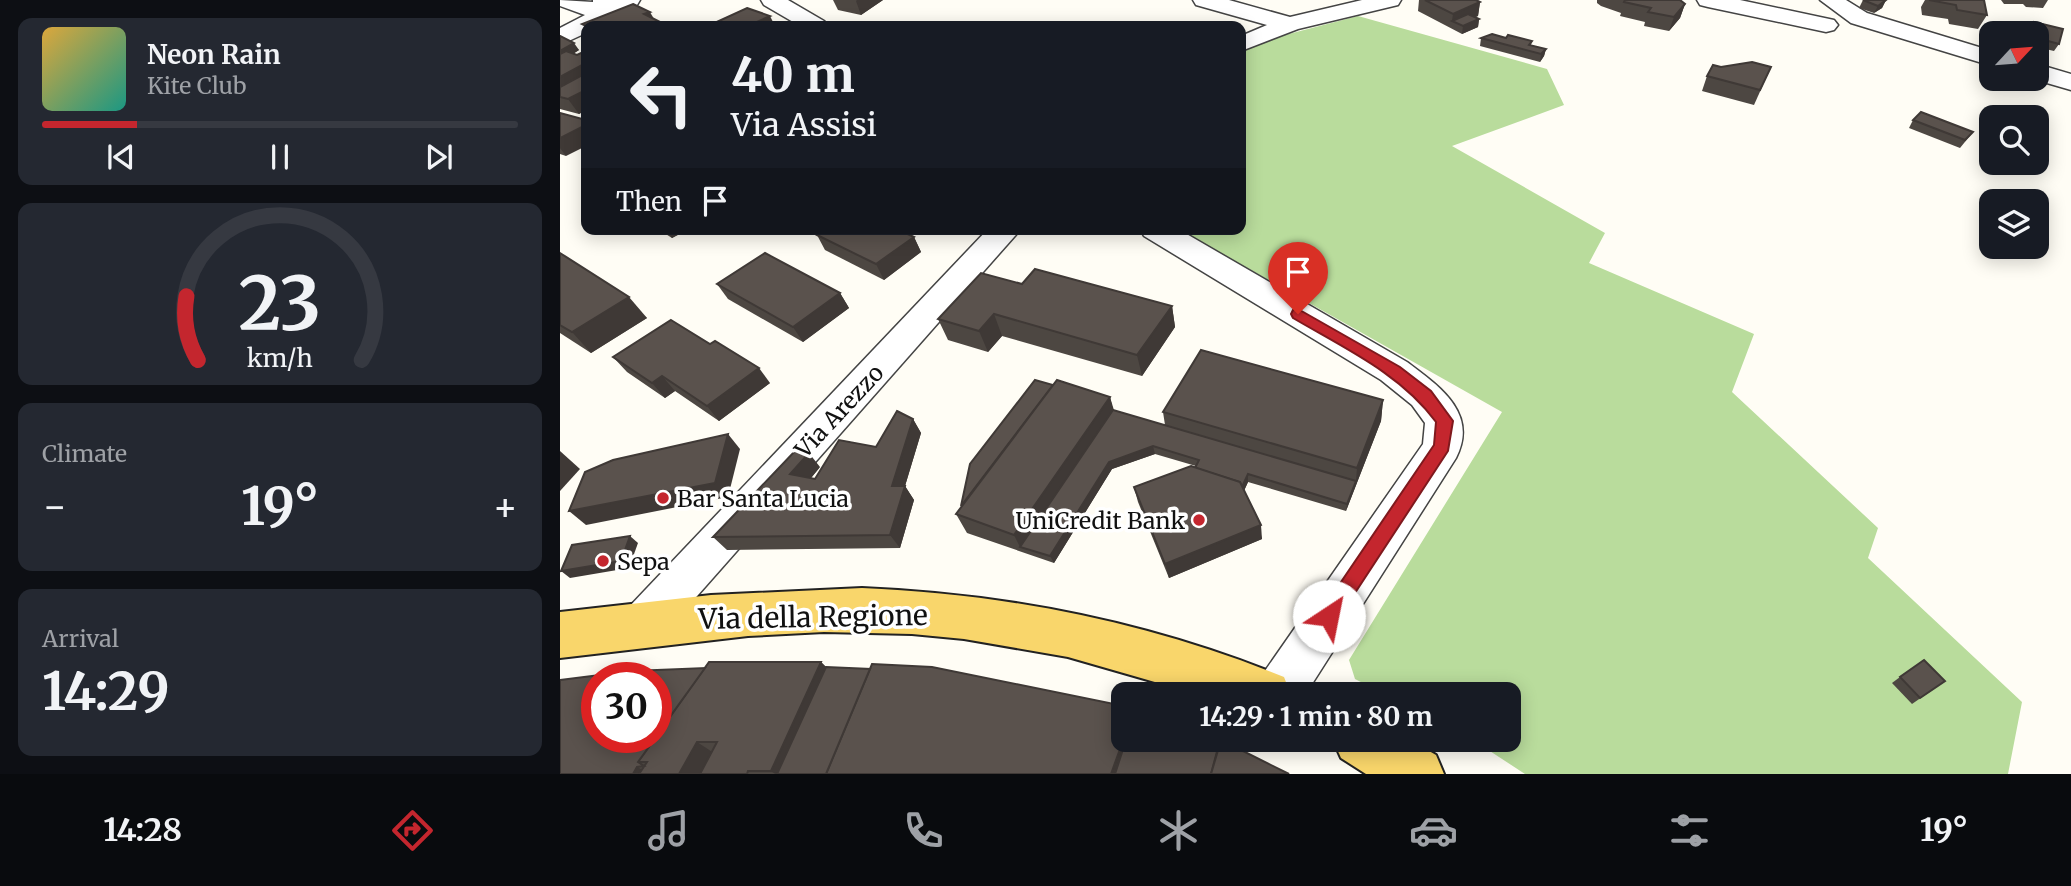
<!DOCTYPE html>
<meta charset="utf-8">
<style>
:root{--surface:#171b24;--page:#242831;--text:#f1f3f6;--muted:#9ea1a6;--line:#363941;--accent:#c4262e}
body{margin:0;font-family:Merriweather,serif;background:var(--page);color:var(--text);height:100vh;display:flex;flex-direction:column;font-size:26px;white-space:nowrap}
*{box-sizing:border-box;margin:0}
p{font-size:23px;color:var(--muted)}
.icon{flex:none;width:38px;height:38px;fill:none;stroke:currentColor;stroke-width:2;stroke-linecap:round;stroke-linejoin:round}
.map{position:relative;flex:1;overflow:hidden}
.details{display:flex;flex-direction:column;gap:18px;padding:18px;background:#0d0f14;width:560px}
.details>*{flex:none}
.guide{position:absolute;left:21px;top:21px;width:665px;height:214px;border-radius:14px;box-shadow:0 4px 18px #0003;background:#171b24;color:var(--text);overflow:hidden}
.needle{width:46px;rotate:64deg}
.fabs{position:absolute;left:1419px;top:21px;display:grid;gap:14px}
.fabs a{display:grid;place-items:center;width:70px;height:70px;border-radius:14px;background:var(--surface);box-shadow:0 4px 18px #0003;font-size:35px}
.speed{position:absolute;left:21px;top:662px;display:flex;gap:14px;font-size:35px;font-weight:700;text-align:center}
.speed>*{display:grid;place-content:center;width:91px;height:91px;border-radius:50%;background:var(--surface);box-shadow:0 4px 18px #0003;line-height:1}
.speed .limit{border:10px solid #d22;background:#fff;color:#111}
.pin{position:absolute;display:grid;place-items:center;width:60px;height:60px;color:#fff;margin:-72px -30px;border-radius:50% 50% 50% 0;rotate:-45deg;box-shadow:0 0 7px #0007}
.pin .icon{rotate:45deg}
.me{position:absolute;width:77px;margin:-38px;rotate:34deg;stroke-linejoin:round;filter:drop-shadow(0 0 5px #0008)}
.turn{display:flex;align-items:center;gap:24px;height:147px;padding:0 35px;font-size:32px}
.turn .icon{width:91px;height:91px;stroke-width:2.5}
.turn b{display:block;font-size:49px;line-height:60px}
.then{display:flex;align-items:center;height:66px;padding:0 35px;background:#0003;gap:14px;font-size:26px}
.big{font-size:52px;font-weight:700;line-height:1.1}
.details .tile{flex:1;display:flex;flex-direction:column;justify-content:center;gap:10px;min-width:0;padding:0 24px;border-radius:14px;background:var(--page)}
.details .dial{align-items:center;gap:0}
.dial svg{height:182px;overflow:visible;fill:none;stroke:var(--line);stroke-width:7;stroke-linecap:round;text-anchor:middle}
.dial text{fill:var(--text);stroke:none}
.song{display:flex;align-items:center;gap:21px}
.cover{width:84px;height:84px;border-radius:10px;background:linear-gradient(135deg,hsl(40 70% 55%),hsl(170 70% 35%))}
.played{height:7px;border-radius:4px;background:linear-gradient(90deg,var(--accent) 20%,var(--line) 20%)}
.keys{display:flex;justify-content:space-around;direction:ltr}
.heat{display:flex;justify-content:space-between;align-items:center;font-size:38px;direction:ltr}
.trip{position:absolute;left:551px;top:682px;width:410px;height:70px;border-radius:14px;background:var(--surface);box-shadow:0 4px 18px #0003;font-weight:700;line-height:70px;text-align:center}
.menu{display:flex;height:112px;justify-content:space-around;align-items:center;background:#090b0e;color:var(--muted)}
.menu .icon{width:49px;height:49px}
.menu .current{color:var(--accent)}
.menu b{font-size:32px;color:var(--text)}
main{display:flex;flex:1;min-height:0}
.map>svg:first-child{display:block}
.forest{fill:#b9dc9c}
.lines{fill:none;stroke-linecap:round;stroke-linejoin:round}
.minor-casing{stroke:#444;stroke-width:3}
.major-casing{stroke:#222;stroke-width:4}
.minor{fill:#fff;fill-rule:evenodd}
.major{fill:#f9d66b;fill-rule:evenodd}
.wall{fill:#4d4742}
.shaded-wall{fill:#3f3936}
.building{fill:#5a524d;stroke:#3f3936;stroke-width:2}
.route{fill:#c4262e;stroke:#7f191e;stroke-width:2}
.poi-dot{fill:#c4262e;stroke:#fff;stroke-width:2.5}
.labels{text-anchor:middle;dominant-baseline:central;stroke-width:7;stroke-linejoin:round;paint-order:stroke}
.street-label{font-size:23px;fill:#111;stroke:#fff}
.poi-label{font-size:23px;fill:#111;stroke:#fff;text-anchor:start}
.near-street-label{font-size:28px;fill:#111;stroke:#fff}
</style>
<main>
<section class="details">
<div class="tile">
<div class="song"><i class="cover"></i><div><b>Neon Rain</b><p>Kite Club</p></div></div>
<div class="played"></div>
<div class="keys"><svg class="icon" aria-label="previous" viewBox="0 0 24 24"><path d="M18 5L8 12l10 7zM5 5v14"/></svg><svg class="icon" aria-label="pause" viewBox="0 0 24 24"><path d="M8 5v14M16 5v14"/></svg><svg class="icon" aria-label="next" viewBox="0 0 24 24"><path d="M6 5l10 7-10 7zM19 5v14"/></svg></div>
</div>
<div class="tile dial"><svg viewBox="0 0 100 80">
<path d="M14 69A42 42 0 1 1 86 69"/>
<path d="M14 69A42 42 0 0 1 9 41" stroke="#c4262e"/>
<text x="50" y="56" font-size="32" font-weight="700">23</text>
<text x="50" y="72" font-size="11">km/h</text>
</svg></div>
<div class="tile"><p>Climate</p>
<div class="heat"><a>−</a><b class="big">19°</b><a>+</a></div>
</div>
<div class="tile"><p>Arrival</p><b class="big">14:29</b></div>
</section>
<div class="map">
<svg width="1511" height="774" viewBox="0 0 1511 774">
<rect width="100%" height="100%" fill="#fffdf5"/>
<path class="forest" d="M798,16L987,69L1004,105L892,146L1045,233L1029,263L1194,334L1172,392L1318,528L1308,558L1462,702L1448,774H965L913,740H948V695H826L795,679L789,660L942,412L618,229H681V52L721,36Z"/>
<g class="lines">
<defs>
<g id="minor">
<path d="M0,0L33,2V0H80L77,5L38,26H26V33L0,45V28L25,15L0,6Z"/>
<path d="M201,0H228L264,21L268,26H240L204,5Z"/>
<path d="M633,0H669L730,17L802,0H841L838,5L738,29L681,51V36L707,25L636,5Z"/>
<path d="M1137,0H1180L1274,20L1278,25L1274,30L1266,32L1148,7L1140,5Z"/>
<path d="M1260,0H1286L1307,13L1432,51V66L1291,23Z"/>
<path d="M1477,64L1511,74V90L1473,79H1477Z"/>
<path d="M428,229H461L100,638L84,644L68,638L61,623L68,608Z"/>
<path d="M580,229H618L847,362C879,386 919,413 896,458L745,695H693L700,678L863,444L865,423L852,405L821,380L584,236Z"/>
</g>
<g id="major">
<path d="M302,588C447,594 589,622 724,677L731,695H640L508,657L404,639L352,634L264,632L188,636L0,658V612L151,595Z"/>
<path d="M773,740H850L876,755L884,774H806L781,758Z"/>
</g>
</defs>
<use href="#minor" class="minor-casing"/>
<use href="#major" class="major-casing"/>
<use href="#minor" class="minor"/>
<use href="#major" class="major"/>
</g>
<g class="wall">
<path d="M273,0H323L301,15L278,10Z"/>
<path d="M859,0H916L920,2L918,16L915,17L919,19L918,27L902,34L858,11Z"/>
<path d="M1037,0H1120L1125,4L1120,18L1109,31L1084,26L1085,22L1060,16L1061,13L1041,6L1037,3Z"/>
<path d="M1303,0H1326L1322,8L1314,13L1299,8Z"/>
<path d="M1365,0H1424L1427,15L1418,29L1389,24L1388,19L1362,15L1361,7Z"/>
<path d="M1441,0H1488L1483,8L1466,7L1463,4H1444Z"/>
<path d="M1474,22L1499,44L1494,51L1477,47V33H1460L1464,28L1470,29Z"/>
<path d="M0,36L19,50L13,54L17,55L26,54V110L19,114L0,109Z"/>
<path d="M921,38H946L972,41L971,45L986,49L984,56L980,62L920,46Z"/>
<path d="M1161,67H1211L1194,105L1142,91L1147,76Z"/>
<path d="M0,113L6,156L0,154Z"/>
<path d="M1353,120L1413,132L1400,148L1349,128Z"/>
<path d="M98,229H129L112,238Z"/>
<path d="M257,235L354,237L361,252L324,280L265,250Z"/>
<path d="M0,253L87,318L31,353L0,333Z"/>
<path d="M157,284L280,293L289,308L243,342L168,299Z"/>
<path d="M462,284L612,306L615,327L582,376L442,336L428,352L388,340L378,319Z"/>
<path d="M53,357L210,383L159,421L115,391L105,398L67,372Z"/>
<path d="M493,385L550,397L553,410L605,425L603,412L823,400L821,421L786,511L688,482L684,491L702,539L609,578L578,502L574,487L635,468L636,466L595,454L552,469L494,563L407,533L396,514Z"/>
<path d="M353,419L361,433L345,486L354,500L340,548L167,550L153,537L260,467L251,478L255,479L316,447Z"/>
<path d="M261,662L266,667L564,740L729,774H0Z"/>
<path d="M1340,677L1385,681L1352,704L1332,683Z"/>
</g>
<g class="shaded-wall">
<path d="M297,0H323L301,15L296,1Z"/>
<path d="M1326,0L1322,8L1314,13L1318,6Z"/>
<path d="M920,2L918,16L899,24L892,21L891,28L893,14Z"/>
<path d="M1125,4L1120,18L1109,31L1114,17Z"/>
<path d="M90,12L98,26L84,14Z"/>
<path d="M210,16L215,26H188Z"/>
<path d="M919,19L918,27L902,34L903,26Z"/>
<path d="M14,43L19,50L1,61L0,51Z"/>
<path d="M986,49L984,56L980,62L981,54Z"/>
<path d="M26,63V83L0,97V77Z"/>
<path d="M26,90V110L19,114L8,99Z"/>
<path d="M26,125V146L6,156L0,148V138Z"/>
<path d="M106,229H129L112,238Z"/>
<path d="M354,237L361,252L324,280L316,264Z"/>
<path d="M280,293L289,308L243,342L233,327Z"/>
<path d="M69,297L87,318L31,353L12,332Z"/>
<path d="M612,306L615,327L582,376L577,355Z"/>
<path d="M434,314L442,336L428,352L419,331Z"/>
<path d="M199,368L210,383L159,421L147,406Z"/>
<path d="M102,376L115,391L105,398L92,383Z"/>
<path d="M550,397L556,417L460,547L454,535Z"/>
<path d="M823,400L821,421L786,511L787,504L796,481L797,468Z"/>
<path d="M353,419L361,433L345,486L354,500L340,548L330,535L332,486Z"/>
<path d="M168,434L180,449L168,497L26,525L9,511Z"/>
<path d="M593,446L595,454L552,469L494,563L490,556L549,462Z"/>
<path d="M0,451L20,469L0,491Z"/>
<path d="M249,453L260,467L242,489L230,474Z"/>
<path d="M688,474V482L681,497L680,489Z"/>
<path d="M701,525L702,539L609,578L605,564Z"/>
<path d="M70,536L78,543L69,568L10,578L1,571Z"/>
<path d="M261,662L278,679L236,774H215L211,771Z"/>
<path d="M564,738V740H575L564,774H551Z"/>
<path d="M137,742L160,757L151,774H119Z"/>
<path d="M77,767L91,774H73Z"/>
</g>
<g class="building">
<path d="M865,0H916L920,2L893,14Z"/>
<path d="M1065,0H1120L1125,4L1114,17L1088,12L1091,8L1064,2Z"/>
<path d="M1303,0H1326L1318,6Z"/>
<path d="M1369,0H1424L1427,15L1397,10L1396,5Z"/>
<path d="M73,4L90,12L84,14L106,25L102,26H26L22,24Z"/>
<path d="M187,8L210,16L188,26H148Z"/>
<path d="M908,14L919,19L903,26L892,21Z"/>
<path d="M1474,22L1503,29L1499,44L1477,38V33H1461L1464,28L1472,30Z"/>
<path d="M932,34L946,38L948,35L972,41L969,45L986,49L981,54L921,38Z"/>
<path d="M0,36L14,43L0,51Z"/>
<path d="M6,51L17,55L21,53L26,54V63L0,77V54Z"/>
<path d="M1192,62L1211,67L1200,90L1147,76L1153,65L1161,67Z"/>
<path d="M26,73V90L8,99L0,97V87Z"/>
<path d="M1361,112L1413,132L1405,140L1353,120Z"/>
<path d="M0,113L26,120V125L0,138Z"/>
<path d="M265,229H337L354,237L316,264L257,235Z"/>
<path d="M0,253L69,297L12,332L0,325Z"/>
<path d="M205,253L280,293L233,327L157,284Z"/>
<path d="M475,269L612,306L577,355L434,314L419,331L378,319L421,273L462,284Z"/>
<path d="M111,320L150,344L155,341L199,368L147,406L102,376L92,383L53,357Z"/>
<path d="M641,350L823,400L797,468L603,412Z"/>
<path d="M475,380L493,385L401,506L410,464Z"/>
<path d="M497,380L550,397L454,535L396,514Z"/>
<path d="M553,410L796,481L787,504L688,474L682,487L680,482L635,468L639,460L593,446L549,462L490,556L460,547Z"/>
<path d="M337,411L353,419L332,486H345L330,535L153,537L237,449L249,453L230,474L255,479L279,440L316,447Z"/>
<path d="M168,434L155,483L9,511L25,472L53,460Z"/>
<path d="M631,466L680,482L701,525L605,564L574,487Z"/>
<path d="M70,536L61,561L1,571L12,545Z"/>
<path d="M1364,660L1385,681L1360,698L1340,677Z"/>
<path d="M149,662H261L211,771H188L187,774H140L157,742H137L119,774H79L87,762H78Z"/>
<path d="M312,664L372,667L564,706V738L551,774H266Z"/>
<path d="M266,667L310,669L266,774H217Z"/>
<path d="M145,668L96,736V677H37V737H96L78,762L84,766L77,767L73,774H0V680L72,671Z"/>
<path d="M566,740H645L659,744L651,774H555Z"/>
<path d="M661,740L729,774H651Z"/>
</g>
<path class="route" d="M738,309L840,367L871,391L893,421L888,451L776,622L769,625L762,622L759,616L762,610L874,445L876,422C841,374 784,348 733,318L731,314L733,310Z"/>
<g class="poi-dot">
<circle cx="103" cy="498" r="7"/>
<circle cx="639" cy="520" r="7"/>
<circle cx="43" cy="561" r="7"/>
</g>
<g class="labels">
<g class="street-label">
<text transform="translate(279 411) rotate(-47)">Via Arezzo</text>
</g>
<g class="poi-label">
<text x="117" y="498">Bar Santa Lucia</text>
<text x="625" y="520" text-anchor="end">UniCredit Bank</text>
<text x="57" y="561">Sepa</text>
</g>
<g class="near-street-label">
<text transform="translate(253 617) rotate(-1)">Via della Regione</text>
</g>
</g>
</svg>
<div class="fabs">
<a><svg class="needle" viewBox="-14 -14 28 28"><path d="M0-13l5 13h-10z" fill="#e53935"/><path d="M0 13l5-13h-10z" fill="#9ea1a6"/></svg></a>
<a><svg class="icon" aria-label="search" viewBox="0 0 24 24"><circle cx="10" cy="10" r="6"/><path d="M15 15l6 6"/></svg></a>
<a><svg class="icon" aria-label="layers" viewBox="0 0 24 24"><path d="M12 4l9 5-9 5-9-5zM3 14l9 5 9-5"/></svg></a>
</div>
<div class="speed"><div class="limit">30</div></div>
<div class="pin" style="left:738px;top:314px;background:#d93025"><svg class="icon" aria-label="arrive" viewBox="0 0 24 24"><path d="M6 21V4h12l-3 4 3 4H6"/></svg></div>
<svg class="me" style="left:769px;top:616px" viewBox="-20 -20 40 40"><circle r="19" fill="#fff"/><path d="M0-13L10 11 0 6-10 11z" fill="#c4262e"/></svg>
<div class="trip">14:29 · 1 min · 80 m</div>
<div class="guide">
<div class="turn"><svg class="icon" aria-label="left" viewBox="0 0 24 24"><path d="M17 20v-9H6M10 6l-5 5 5 5"/></svg><div><b>40 m</b>Via Assisi</div></div>
<div class="then">Then<svg class="icon" aria-label="arrive" viewBox="0 0 24 24"><path d="M6 21V4h12l-3 4 3 4H6"/></svg></div>
</div>
</div>
</main>
<nav class="menu">
<b>14:28</b>
<svg class="icon current" aria-label="directions" viewBox="0 0 24 24"><path d="M12 3l9 9-9 9-9-9zM9 14v-3h6M13 9l2 2-2 2"/></svg>
<svg class="icon" aria-label="music" viewBox="0 0 24 24"><path d="M9 18V5l10-2v13"/><circle cx="6" cy="18" r="3"/><circle cx="16" cy="16" r="3"/></svg>
<svg class="icon" aria-label="phone" viewBox="0 0 24 24"><path d="M5 4h4l2 5-3 2q2 4 5 5l2-3 5 2v4C11 20 4 13 5 4z"/></svg>
<svg class="icon" aria-label="climate" viewBox="0 0 24 24"><path d="M12 3v18M4 7l16 10M4 17L20 7"/></svg>
<svg class="icon" aria-label="car" viewBox="0 0 24 24"><path d="M5 17H2v-5l4-1 3-4h7l3 4 3 1v5h-3M9 17h6M6 11h13"/><circle cx="7" cy="17" r="2"/><circle cx="17" cy="17" r="2"/></svg>
<svg class="icon" aria-label="filters" viewBox="0 0 24 24"><path d="M4 7h16M4 17h16"/><circle cx="9" cy="7" r="2"/><circle cx="15" cy="17" r="2"/></svg>
<b>19°</b>
</nav>
